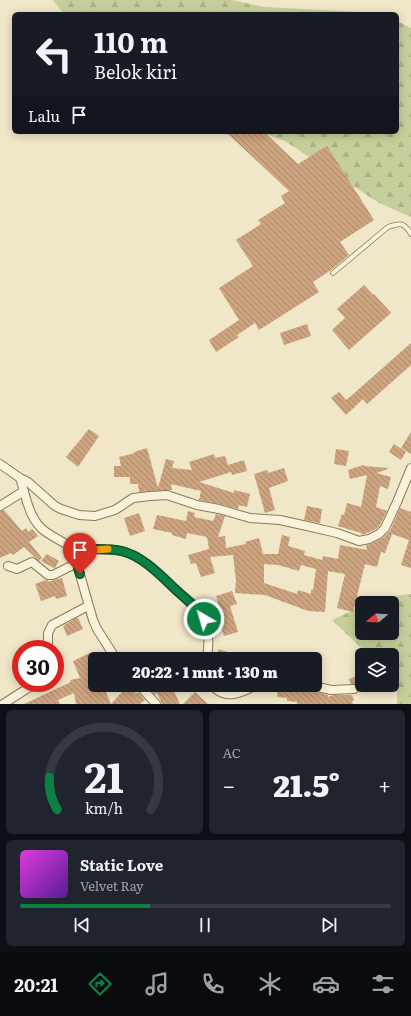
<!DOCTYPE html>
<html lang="id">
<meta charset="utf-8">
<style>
:root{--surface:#171b24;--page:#20242c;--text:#f1f3f6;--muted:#9ea1a6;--line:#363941;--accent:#0b8043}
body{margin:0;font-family:Literata,serif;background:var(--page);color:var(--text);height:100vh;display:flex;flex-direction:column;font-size:15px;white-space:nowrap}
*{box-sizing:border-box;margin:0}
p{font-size:13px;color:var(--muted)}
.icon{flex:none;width:22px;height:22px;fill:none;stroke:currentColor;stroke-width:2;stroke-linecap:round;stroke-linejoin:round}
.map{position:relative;height:704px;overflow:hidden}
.sheet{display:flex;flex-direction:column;gap:6px;padding:6px;background:#0d0f14;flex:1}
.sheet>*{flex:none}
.top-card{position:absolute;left:12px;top:12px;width:387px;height:122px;border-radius:6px;box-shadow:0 2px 10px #0003;background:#171b24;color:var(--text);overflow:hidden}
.needle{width:26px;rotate:252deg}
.buttons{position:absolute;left:355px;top:596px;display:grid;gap:8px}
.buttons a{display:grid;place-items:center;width:44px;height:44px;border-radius:6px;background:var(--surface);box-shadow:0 2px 10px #0003;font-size:20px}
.speed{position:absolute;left:12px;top:640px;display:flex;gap:8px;font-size:20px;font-weight:700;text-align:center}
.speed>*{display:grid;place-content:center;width:52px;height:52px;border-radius:50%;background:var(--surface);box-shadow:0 2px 10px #0003;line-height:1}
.speed .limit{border:6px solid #d22;background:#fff;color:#111}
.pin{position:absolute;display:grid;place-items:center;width:34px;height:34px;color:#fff;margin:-41px -17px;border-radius:50% 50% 50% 0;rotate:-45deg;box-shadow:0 0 4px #0007}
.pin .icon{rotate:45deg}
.me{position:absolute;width:44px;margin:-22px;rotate:322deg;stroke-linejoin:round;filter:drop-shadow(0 0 3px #0008)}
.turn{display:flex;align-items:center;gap:14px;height:84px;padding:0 16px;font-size:18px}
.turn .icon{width:52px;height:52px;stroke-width:2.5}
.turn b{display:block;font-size:28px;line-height:34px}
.then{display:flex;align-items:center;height:38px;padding:0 16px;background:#0003;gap:8px;font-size:15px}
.big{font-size:30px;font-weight:800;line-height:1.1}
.sheet .tile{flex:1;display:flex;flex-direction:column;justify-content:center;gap:6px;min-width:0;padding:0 14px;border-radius:6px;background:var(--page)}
.sheet .dial{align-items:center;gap:0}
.dial svg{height:104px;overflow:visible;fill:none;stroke:var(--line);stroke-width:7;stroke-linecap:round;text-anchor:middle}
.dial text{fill:var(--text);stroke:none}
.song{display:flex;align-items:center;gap:12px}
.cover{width:48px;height:48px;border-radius:6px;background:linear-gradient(135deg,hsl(300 70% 55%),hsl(270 70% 35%))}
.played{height:4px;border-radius:2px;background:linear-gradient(90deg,var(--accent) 35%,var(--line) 35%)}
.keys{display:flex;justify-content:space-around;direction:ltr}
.heat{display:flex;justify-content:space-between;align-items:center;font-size:22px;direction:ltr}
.sheet .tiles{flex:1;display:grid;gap:6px;grid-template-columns:1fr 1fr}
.tile:last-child{grid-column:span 2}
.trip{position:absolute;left:88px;top:652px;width:234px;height:40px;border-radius:6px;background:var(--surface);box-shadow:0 2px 10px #0003;font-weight:800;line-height:40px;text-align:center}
.tabs{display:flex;height:64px;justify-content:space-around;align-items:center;background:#090b0e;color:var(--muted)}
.tabs .icon{width:28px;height:28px}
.tabs .on{color:var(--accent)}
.tabs b{font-size:18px;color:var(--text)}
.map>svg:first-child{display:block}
.forest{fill:url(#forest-firs)}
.building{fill:url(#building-back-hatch);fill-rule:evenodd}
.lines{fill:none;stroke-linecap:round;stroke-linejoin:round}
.lane-casing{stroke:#8c795c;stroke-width:5.5}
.street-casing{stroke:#8c795c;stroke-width:10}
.lane{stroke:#faf3dc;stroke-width:4}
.street{stroke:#faf3dc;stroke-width:8}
.route-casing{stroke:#07532c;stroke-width:10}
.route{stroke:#0b8043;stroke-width:7}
.slow{stroke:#f59e0b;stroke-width:7}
</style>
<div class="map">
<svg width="411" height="704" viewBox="0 0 411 704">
<defs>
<pattern id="forest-firs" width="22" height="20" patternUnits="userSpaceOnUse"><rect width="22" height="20" fill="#c6cf9b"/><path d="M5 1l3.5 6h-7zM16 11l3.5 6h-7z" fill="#abb285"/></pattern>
<pattern id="building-back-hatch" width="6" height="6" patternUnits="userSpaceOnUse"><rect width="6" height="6" fill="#cea47e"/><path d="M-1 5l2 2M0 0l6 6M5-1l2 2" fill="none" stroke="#a88667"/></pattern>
</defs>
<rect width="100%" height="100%" fill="#f0e6c8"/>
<g class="forest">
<path d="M53,0H232L264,7L381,13L383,14H64Z"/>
<path d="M397,21L411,28V217L379,203L285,141L260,132H397Z"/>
<path d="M411,594V704H397V680L392,676V655H369L332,620L362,606V633H392V603H368L377,598Z"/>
</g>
<g class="building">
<path d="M226,132H264L298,164L327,146L374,220L340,242L349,255L331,270L313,282L319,292L259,330L255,323L237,335L239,337L216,352L209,340L239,320L219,288L253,266L236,240L261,224L258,220L285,203L281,196L289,191Z"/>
<path d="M364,285L373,295L374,294L391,313L349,350L332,330L345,318L337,309Z"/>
<path d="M307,324L311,336L284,345L280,333Z"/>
<path d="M411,343V365L367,404L363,399L346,415L331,398L339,392L346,400L351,396Z"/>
<path d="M89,429L99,436L78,467L66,457Z"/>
<path d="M411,432V454L401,448Z"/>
<path d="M394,444L406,452L401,460L389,452Z"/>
<path d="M147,448L158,488L166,459L174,461L172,468L192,470L189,462L214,454L215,458L225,456L228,465L244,460L247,471L232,475L231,472L199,482L234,493V490L250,494L247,507L239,505L238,509L220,504L199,500L201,491L171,484L172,490L139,492L138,484H130V477H114V466H121L119,457L135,453L134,452Z"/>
<path d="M336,449L349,451L346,466L334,464Z"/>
<path d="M364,465V466L388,468V469L376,473L391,477L388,489L380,486L376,507L387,511L380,525L376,529L362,535L361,533L338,526L342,514L344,515L347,503L361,507L367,475L350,479L348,470Z"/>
<path d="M284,468L288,481L269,488L275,510L265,513L254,474L267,470L268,473Z"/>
<path d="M307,506L322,509L320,523L304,520Z"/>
<path d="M400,508L411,512V568L401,565L409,540L392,534L385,553L381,552L377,567L365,564L353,612L337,608L345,574L328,571L325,612L308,611L265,595L235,593L236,580L233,555L210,557L215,573L201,577L196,563L191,564L188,555L209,549L207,537L187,533L186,539L172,535V533L153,529L157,515L186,521L188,511L195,513L194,517L213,521L216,514L225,516L218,537L225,536L226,548L246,544L245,542L259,538L263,554H278L282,535L290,537L288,546L305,551L304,555L322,560L323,556L338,559L340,545L367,550L366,545L371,544L383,538L390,531ZM264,564L278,565L299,571L301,565L316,569L313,590H311V594L298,590L297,594L264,583Z"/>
<path d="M4,510L22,531L26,528L28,532L32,529L38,536L29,542L42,558L39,561L24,547L13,555L11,553L0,558V511Z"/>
<path d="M139,513L145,531L130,536L124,518Z"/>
<path d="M47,554L59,561L55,568H54L41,561Z"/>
<path d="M62,578L67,596L56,599L55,596L41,601L35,584L46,580H48L47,582Z"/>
<path d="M232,591L237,604L230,606L238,632L224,636L218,618L222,617L216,596Z"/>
<path d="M76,618H78L83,629L67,636L63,626Z"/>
<path d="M219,649L244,658V659H215Z"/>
<path d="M92,652L95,658V685H103L111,704L122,692L117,685H128L136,694L138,692L145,700L140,704H76L74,693L58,700L60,704H24L71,682L70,680L80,678L73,661Z"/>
<path d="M357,676L360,685L351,684L349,679Z"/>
<path d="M148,685H169L166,687L168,690L169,689L170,692L174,691L180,704H162L157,693L155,695L147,686Z"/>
<path d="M278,685L304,687L308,690L328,695V697L333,695H352L354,700L352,701L353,704H297V702L287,701V698L277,697Z"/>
<path d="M195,692L208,704H183Z"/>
</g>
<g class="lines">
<defs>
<path id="lane" d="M333,273L388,227C400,223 404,222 411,234"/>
<g id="street">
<path d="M0,464L20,478L28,482L55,506L61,509L79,515L95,516L115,510L133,498L150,496L167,495L197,505L219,509L250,518L280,520L307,526L337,533L359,541L369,539L379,534L385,528L397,502L411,468"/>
<path d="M20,478C26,496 29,521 46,532C52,536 70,547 76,548C95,552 114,546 133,555C147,562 159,574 171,585C179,593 188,600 196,607C208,620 211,643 206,659"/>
<path d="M0,506L24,491"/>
<path d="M72,547L93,620L97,629L116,659"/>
<path d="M8,566L17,569L32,562L48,575H53L77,563"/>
<path d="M48,649V633L52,625L88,606"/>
<path d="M139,685L156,704"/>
<path d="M212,685C225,701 242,693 256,685"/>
<path d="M309,685L331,690L354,689"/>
<path d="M3,704L36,683"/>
</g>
</defs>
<use href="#lane" class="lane-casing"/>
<use href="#street" class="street-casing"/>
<use href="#lane" class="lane"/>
<use href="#street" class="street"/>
</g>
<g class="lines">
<defs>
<path id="route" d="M80,574L72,547C89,551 105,547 122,551C144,557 160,575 176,590C188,601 196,606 204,619"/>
</defs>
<use href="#route" class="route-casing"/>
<use href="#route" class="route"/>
<path class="slow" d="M73,549L72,547L94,550L108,549"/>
</g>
</svg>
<div class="buttons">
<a><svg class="needle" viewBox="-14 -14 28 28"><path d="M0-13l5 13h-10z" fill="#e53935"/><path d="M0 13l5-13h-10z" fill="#9ea1a6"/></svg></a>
<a><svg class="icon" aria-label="layers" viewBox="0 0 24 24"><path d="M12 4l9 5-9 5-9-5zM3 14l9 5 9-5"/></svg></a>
</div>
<div class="speed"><div class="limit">30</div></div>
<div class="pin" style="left:80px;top:574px;background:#d93025"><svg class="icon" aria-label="arrive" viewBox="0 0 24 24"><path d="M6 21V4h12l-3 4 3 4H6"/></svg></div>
<svg class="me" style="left:204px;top:619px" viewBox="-20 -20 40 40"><circle r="17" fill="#0b8043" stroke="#fff" stroke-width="3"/><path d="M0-11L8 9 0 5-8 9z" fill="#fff"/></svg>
<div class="trip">20:22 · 1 mnt · 130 m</div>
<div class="top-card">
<div class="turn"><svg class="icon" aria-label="left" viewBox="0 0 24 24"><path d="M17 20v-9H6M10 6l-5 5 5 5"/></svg><div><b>110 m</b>Belok kiri</div></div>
<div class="then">Lalu<svg class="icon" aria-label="arrive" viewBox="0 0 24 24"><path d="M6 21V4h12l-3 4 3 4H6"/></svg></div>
</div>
</div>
<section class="sheet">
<div class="tiles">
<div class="tile dial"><svg viewBox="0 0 100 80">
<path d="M14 69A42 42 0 1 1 86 69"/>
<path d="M14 69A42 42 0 0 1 8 44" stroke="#0b8043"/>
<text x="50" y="56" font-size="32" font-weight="700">21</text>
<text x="50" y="72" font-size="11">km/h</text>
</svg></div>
<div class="tile"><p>AC</p>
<div class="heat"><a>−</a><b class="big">21.5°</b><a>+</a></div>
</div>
<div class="tile">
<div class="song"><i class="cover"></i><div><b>Static Love</b><p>Velvet Ray</p></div></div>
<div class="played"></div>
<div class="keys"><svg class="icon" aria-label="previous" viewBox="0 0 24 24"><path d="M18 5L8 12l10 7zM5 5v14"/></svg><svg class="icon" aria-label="pause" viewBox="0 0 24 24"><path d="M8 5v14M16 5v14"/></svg><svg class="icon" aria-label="next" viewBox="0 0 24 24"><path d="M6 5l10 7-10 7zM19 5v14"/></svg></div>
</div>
</div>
</section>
<nav class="tabs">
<b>20:21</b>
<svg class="icon on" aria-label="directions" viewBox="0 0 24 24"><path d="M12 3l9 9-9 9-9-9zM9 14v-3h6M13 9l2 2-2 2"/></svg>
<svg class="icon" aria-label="music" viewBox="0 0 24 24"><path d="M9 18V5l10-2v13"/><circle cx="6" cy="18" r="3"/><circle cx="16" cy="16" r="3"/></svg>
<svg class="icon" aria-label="phone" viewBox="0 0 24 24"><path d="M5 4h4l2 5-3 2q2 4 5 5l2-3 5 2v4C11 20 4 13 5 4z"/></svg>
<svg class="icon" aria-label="climate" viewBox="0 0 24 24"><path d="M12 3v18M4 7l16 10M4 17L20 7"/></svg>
<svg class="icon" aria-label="car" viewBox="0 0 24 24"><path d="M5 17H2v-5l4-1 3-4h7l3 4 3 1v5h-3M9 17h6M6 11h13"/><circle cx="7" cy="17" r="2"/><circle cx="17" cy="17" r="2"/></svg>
<svg class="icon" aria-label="filters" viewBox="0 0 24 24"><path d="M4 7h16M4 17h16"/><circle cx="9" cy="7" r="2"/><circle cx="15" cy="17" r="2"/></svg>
</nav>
